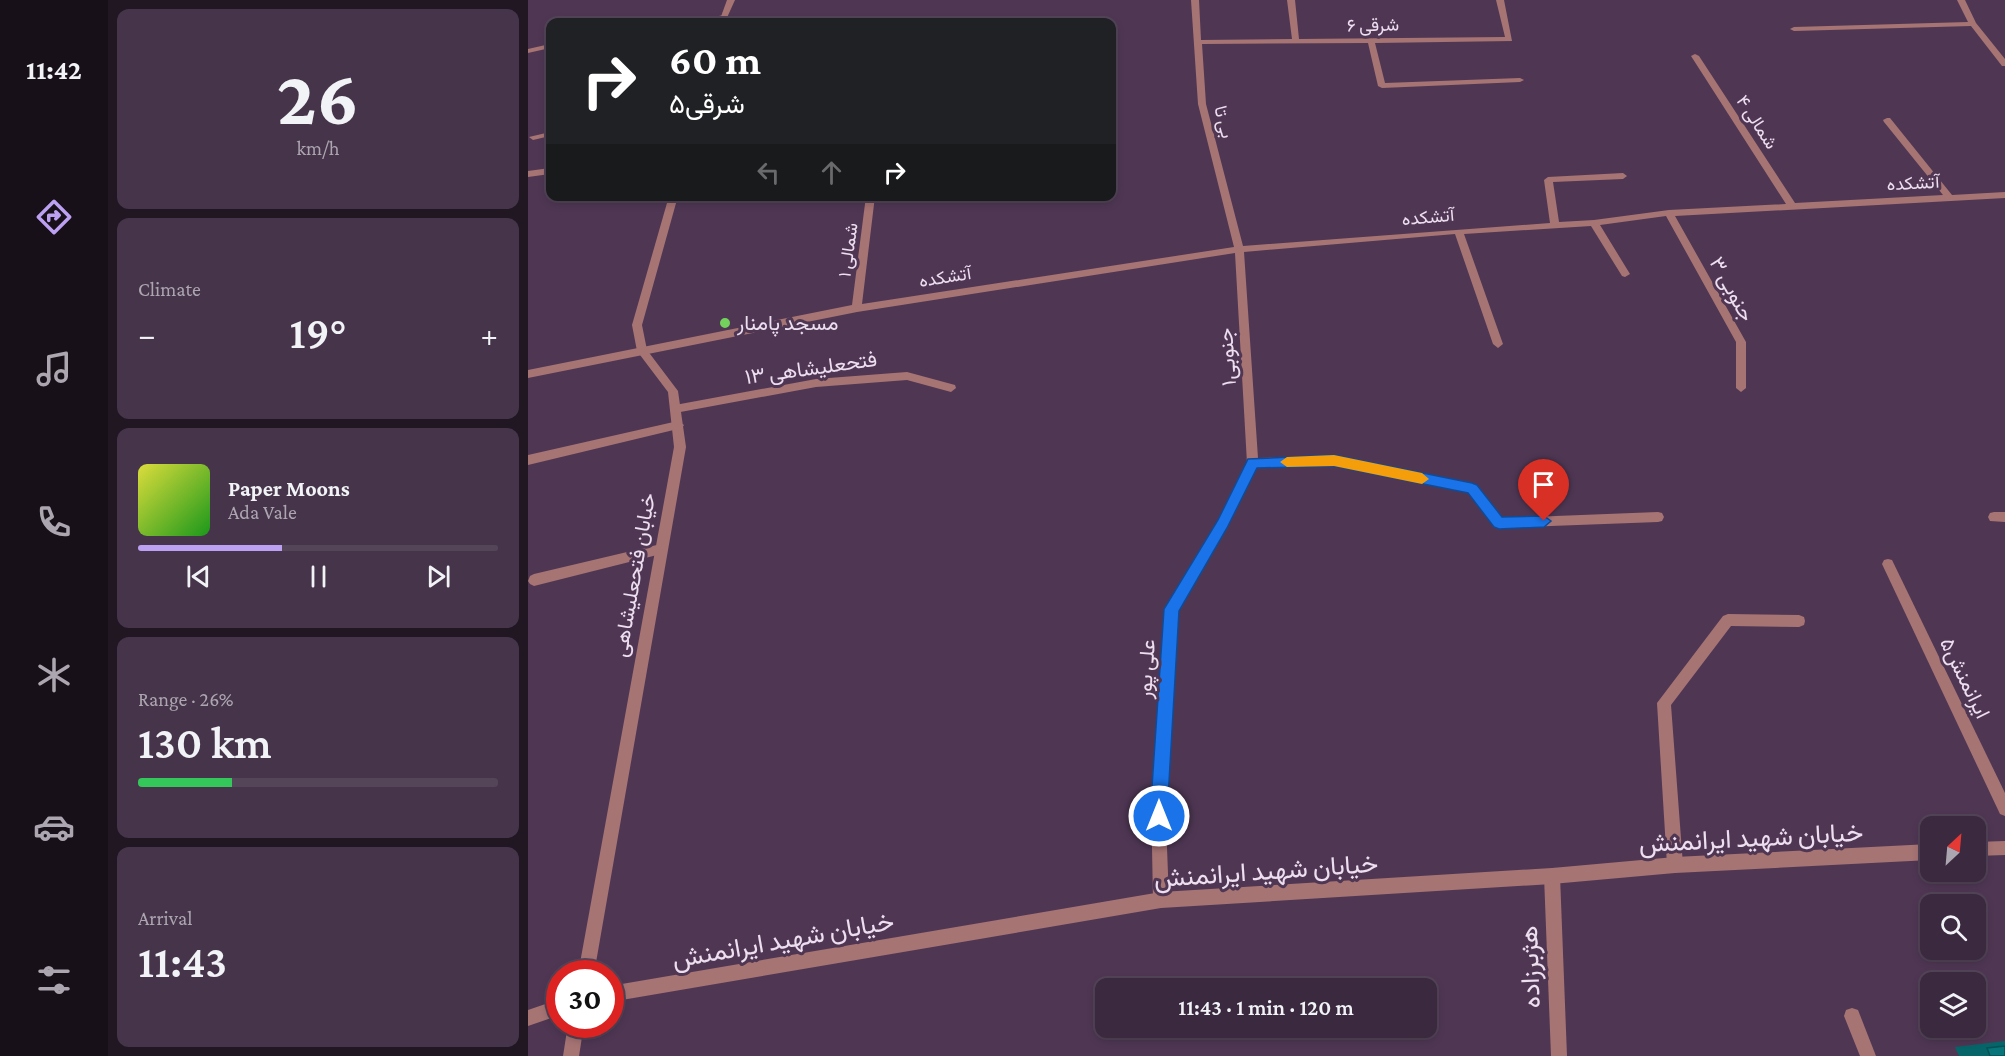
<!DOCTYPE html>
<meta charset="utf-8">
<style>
:root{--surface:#3b293f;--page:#46354a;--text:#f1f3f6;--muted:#aca6b0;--line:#544559;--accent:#bca0f2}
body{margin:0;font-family:"Crimson Pro",Vazirmatn,serif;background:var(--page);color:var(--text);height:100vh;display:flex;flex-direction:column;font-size:22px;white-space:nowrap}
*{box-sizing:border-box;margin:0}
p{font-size:20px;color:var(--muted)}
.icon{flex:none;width:33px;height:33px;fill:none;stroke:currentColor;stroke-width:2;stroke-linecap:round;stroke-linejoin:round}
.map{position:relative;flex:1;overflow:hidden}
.drawer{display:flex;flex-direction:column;gap:9px;padding:9px;background:#201723;width:420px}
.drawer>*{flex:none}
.banner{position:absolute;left:18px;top:18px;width:570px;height:183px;border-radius:12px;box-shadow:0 3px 9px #0003,0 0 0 2px var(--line);background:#202124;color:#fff;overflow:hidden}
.needle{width:39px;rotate:26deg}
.fabs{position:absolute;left:1392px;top:816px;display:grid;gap:12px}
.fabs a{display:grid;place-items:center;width:66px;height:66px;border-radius:12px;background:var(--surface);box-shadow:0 3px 9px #0003,0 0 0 2px var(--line);font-size:30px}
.speed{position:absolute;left:18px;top:960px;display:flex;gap:12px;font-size:30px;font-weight:700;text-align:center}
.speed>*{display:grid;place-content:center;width:78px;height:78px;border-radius:50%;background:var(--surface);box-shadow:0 3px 9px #0003,0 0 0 2px var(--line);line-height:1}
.speed .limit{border:9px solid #d22;background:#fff;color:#111}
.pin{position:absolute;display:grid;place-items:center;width:51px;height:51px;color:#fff;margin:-62px -26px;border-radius:50% 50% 50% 0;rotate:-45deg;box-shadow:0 0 6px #0007}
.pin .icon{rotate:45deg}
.me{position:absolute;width:66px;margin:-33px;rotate:0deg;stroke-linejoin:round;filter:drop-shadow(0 0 4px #0008)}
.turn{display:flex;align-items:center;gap:21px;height:126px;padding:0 24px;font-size:27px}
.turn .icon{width:78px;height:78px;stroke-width:2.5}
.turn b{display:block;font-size:42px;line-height:51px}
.lanes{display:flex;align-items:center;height:57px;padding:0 24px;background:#0003;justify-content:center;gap:30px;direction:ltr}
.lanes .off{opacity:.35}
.big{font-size:45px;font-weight:600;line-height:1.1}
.drawer .widget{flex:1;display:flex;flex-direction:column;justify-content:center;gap:9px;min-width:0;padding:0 21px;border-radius:12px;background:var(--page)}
.drawer .dial{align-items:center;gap:0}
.dial b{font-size:78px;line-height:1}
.song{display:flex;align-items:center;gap:18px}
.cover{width:72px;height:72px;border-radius:9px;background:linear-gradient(135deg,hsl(60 70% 55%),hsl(120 70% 35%))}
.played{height:6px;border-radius:3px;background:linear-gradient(90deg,var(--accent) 40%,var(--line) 40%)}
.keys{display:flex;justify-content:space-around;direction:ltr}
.heat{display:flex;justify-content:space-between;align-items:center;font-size:33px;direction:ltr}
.charge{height:9px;border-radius:4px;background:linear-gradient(90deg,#34c759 26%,var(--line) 0)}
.trip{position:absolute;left:567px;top:978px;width:342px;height:60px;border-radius:12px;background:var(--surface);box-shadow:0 3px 9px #0003,0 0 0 2px var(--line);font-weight:600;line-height:60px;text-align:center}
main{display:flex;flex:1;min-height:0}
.tab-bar{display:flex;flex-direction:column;width:108px;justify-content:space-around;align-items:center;background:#181019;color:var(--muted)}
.tab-bar .icon{width:42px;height:42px}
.tab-bar .current{color:var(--accent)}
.tab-bar b{font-size:27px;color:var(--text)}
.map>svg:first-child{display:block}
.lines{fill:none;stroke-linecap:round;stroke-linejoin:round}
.minor{fill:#a77474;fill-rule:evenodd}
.tertiary{fill:#a77474;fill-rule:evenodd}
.wall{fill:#066569}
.building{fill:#07757a;stroke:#055255;stroke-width:1.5}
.route{fill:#1a73e8;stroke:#114b97;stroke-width:1.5}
.slow{fill:#f59e0b}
.poi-dot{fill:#73d25c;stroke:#4f3754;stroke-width:2}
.labels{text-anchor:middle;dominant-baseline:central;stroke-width:6;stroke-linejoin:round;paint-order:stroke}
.far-street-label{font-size:18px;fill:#eddef0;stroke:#4f3754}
.street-label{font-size:21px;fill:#eddef0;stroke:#4f3754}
.poi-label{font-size:21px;fill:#eddef0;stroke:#4f3754;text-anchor:start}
.near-street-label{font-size:26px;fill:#eddef0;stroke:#4f3754}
</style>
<main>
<nav class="tab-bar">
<b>11:42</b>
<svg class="icon current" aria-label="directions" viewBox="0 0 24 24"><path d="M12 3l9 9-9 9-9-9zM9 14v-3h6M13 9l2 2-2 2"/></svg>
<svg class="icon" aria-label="music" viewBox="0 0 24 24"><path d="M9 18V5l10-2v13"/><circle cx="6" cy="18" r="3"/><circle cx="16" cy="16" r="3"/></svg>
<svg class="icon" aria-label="phone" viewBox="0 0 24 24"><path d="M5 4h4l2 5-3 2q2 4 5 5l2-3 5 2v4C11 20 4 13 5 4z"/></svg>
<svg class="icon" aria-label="climate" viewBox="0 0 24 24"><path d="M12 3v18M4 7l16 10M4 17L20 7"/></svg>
<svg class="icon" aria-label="car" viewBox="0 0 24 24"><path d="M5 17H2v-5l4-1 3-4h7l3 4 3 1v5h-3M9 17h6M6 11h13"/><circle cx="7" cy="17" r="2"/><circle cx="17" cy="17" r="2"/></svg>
<svg class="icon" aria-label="filters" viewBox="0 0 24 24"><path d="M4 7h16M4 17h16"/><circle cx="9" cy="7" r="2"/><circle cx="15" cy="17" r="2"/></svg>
</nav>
<section class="drawer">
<div class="widget dial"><b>26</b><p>km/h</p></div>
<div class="widget"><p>Climate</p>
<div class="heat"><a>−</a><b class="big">19°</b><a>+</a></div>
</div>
<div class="widget">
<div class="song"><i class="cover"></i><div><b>Paper Moons</b><p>Ada Vale</p></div></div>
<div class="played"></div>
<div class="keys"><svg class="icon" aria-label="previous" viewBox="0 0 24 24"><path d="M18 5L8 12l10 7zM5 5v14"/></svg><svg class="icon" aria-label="pause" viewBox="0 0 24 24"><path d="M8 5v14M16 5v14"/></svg><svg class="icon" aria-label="next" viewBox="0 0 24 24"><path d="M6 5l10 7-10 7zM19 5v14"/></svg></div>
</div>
<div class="widget"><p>Range · 26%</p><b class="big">130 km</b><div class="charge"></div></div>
<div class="widget"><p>Arrival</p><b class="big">11:43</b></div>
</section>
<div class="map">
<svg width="1477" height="1056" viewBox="0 0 1477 1056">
<rect width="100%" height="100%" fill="#4f3754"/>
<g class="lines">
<g class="minor">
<path d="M663,0H671L673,40L764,39L759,0H767L771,39L977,37L968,0H976L984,41L847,43L857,83L992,78L996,80L992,82L854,88L850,86L840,43L674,44L678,104L715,246L1022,223L1016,180L1020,177L1095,173L1099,176L1095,179L1025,182L1031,222L1066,220L1141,210L1258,204L1163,56L1167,54L1171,56L1267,203L1415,195L1356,122L1355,120L1359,118H1362L1424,195L1477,192V198L1147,216L1218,342V388L1213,392L1208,388V342L1138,216L1072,225L1102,274L1097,277L1094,276L1063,226L936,234L975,344L970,348L965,344L927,234L716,252L730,458L806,456L944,484L948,486L974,518L1130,512L1134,513L1136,517L1134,521L1130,522L971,528L967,527L940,493L806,466L728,468L698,528L650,610L637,795L641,900L638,905L633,908L628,905L625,900L623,795L638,609L690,520L719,463L707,253L329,312L0,378V370L324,305L338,196H347L334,304L706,247L670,104Z"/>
<path d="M1429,0H1437L1448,23L1477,59V66H1474L1443,26L1266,31L1262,29L1266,27L1440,22Z"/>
<path d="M196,15H199V19L175,22H160Z"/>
<path d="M22,44V48L0,53V49Z"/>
<path d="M22,132V136L5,140L1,137Z"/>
<path d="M22,168V174L0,177V171Z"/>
<path d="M379,372L427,385L428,388L423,392L379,380L288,387L147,413L142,409L147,405L288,379Z"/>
<path d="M150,421L156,425L154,428L0,465V455Z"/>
<path d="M1466,512H1477V522L1462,521L1460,517L1462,513Z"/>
<path d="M133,544L137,545L139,549L137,553L133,554L6,586L2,584L0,581L2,576L6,574Z"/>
<path d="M1360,559L1364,560L1477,793V816L1472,814L1354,564L1356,560Z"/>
<path d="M1200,614L1271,615L1276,617L1277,621L1276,625L1271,627L1203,626L1143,705L1155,865L1152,870L1147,873L1142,870L1139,865L1129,703L1195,616Z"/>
<path d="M1024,868L1029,871L1032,876L1039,1056H1023L1016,876L1019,871Z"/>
<path d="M32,999V1015L0,1026V1010Z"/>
<path d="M1324,1008L1330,1010L1348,1056H1332L1316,1016L1318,1010Z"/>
</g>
<g class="tertiary">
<path d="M199,0H207L197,22H191Z"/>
<path d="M141,196H150L114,325L119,350L150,391L158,447L66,974H50L146,447L140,392L109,351L104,325Z"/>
<path d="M1477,841V855L1448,856V842Z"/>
<path d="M1402,844V860L1147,873L1024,884L633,908L82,1002V986L633,892L1024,868L1147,857Z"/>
<path d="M40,1024H56L51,1056H35Z"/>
</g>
</g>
<path class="wall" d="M1477,1041V1056H1431L1427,1047Z"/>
<path class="building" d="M1477,1046V1056H1462L1459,1048Z"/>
<path class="route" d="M806,455L944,483L949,485L974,517L1016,516L1023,521L1016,527L971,529L966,527L940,493L806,466L729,468L699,528L651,611L639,816L637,822L631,825L625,822L622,816L636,609L690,520L720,459Z"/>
<path class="slow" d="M806,455L894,473L901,479L894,484L806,466L759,467L752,462L759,457Z"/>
<circle class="poi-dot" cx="197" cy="323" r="6"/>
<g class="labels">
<g class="far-street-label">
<text transform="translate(845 25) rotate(-1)">۶ شرقی</text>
<text transform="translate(696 122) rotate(76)">بی تا</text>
<text transform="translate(1229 122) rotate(57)">۴ شمالی</text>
<text transform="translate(1385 183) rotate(-3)">آتشکده</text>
<text transform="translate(900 217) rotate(-5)">آتشکده</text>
<text transform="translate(320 250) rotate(-82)">۱ شمالی</text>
<text transform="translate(417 277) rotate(-9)">آتشکده</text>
</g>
<g class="street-label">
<text transform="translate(1204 289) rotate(61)">۳ جنوبی</text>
<text transform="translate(699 357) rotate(-94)">جنوبی۱</text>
<text transform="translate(283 368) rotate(-8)">فتحعلیشاهی ۱۳</text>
<text transform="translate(106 575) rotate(-80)">خیابان فتحعلیشاهی</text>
<text transform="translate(618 669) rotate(-86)">علی پور</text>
<text transform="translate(1437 678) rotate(64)">ایرانمنش۵</text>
</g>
<g class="poi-label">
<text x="209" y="323">مسجد پامنار</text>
</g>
<g class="near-street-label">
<text transform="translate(1223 838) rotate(-3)">خیابان شهید ایرانمنش</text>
<text transform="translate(738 871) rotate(-4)">خیابان شهید ایرانمنش</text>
<text transform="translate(255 940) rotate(-10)">خیابان شهید ایرانمنش</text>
<text transform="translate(1002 967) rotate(-92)">هژبرزاده</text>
</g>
</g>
</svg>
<div class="fabs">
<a><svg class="needle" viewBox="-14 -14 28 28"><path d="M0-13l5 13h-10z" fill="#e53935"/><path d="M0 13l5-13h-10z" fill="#aca6b0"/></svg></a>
<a><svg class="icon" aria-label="search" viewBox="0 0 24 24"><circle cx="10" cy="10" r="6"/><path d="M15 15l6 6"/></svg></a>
<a><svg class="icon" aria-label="layers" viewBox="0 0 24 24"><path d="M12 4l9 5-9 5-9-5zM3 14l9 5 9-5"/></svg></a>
</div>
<div class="speed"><div class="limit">30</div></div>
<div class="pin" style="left:1016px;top:521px;background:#d93025"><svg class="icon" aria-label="arrive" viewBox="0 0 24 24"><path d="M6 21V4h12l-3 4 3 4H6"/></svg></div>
<svg class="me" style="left:631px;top:816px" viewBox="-20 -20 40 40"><circle r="17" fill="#1a73e8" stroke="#fff" stroke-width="3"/><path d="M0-11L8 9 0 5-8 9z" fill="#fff"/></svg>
<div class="trip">11:43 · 1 min · 120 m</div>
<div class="banner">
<div class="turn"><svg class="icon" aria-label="right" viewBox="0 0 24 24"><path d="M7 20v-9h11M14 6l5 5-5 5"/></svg><div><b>60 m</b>شرقی۵</div></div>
<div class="lanes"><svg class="icon off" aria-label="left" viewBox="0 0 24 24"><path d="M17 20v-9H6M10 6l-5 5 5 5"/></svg><svg class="icon off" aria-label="ahead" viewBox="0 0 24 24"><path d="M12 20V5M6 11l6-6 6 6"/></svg><svg class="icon" aria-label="right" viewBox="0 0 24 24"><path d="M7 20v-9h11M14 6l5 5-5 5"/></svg></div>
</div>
</div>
</main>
